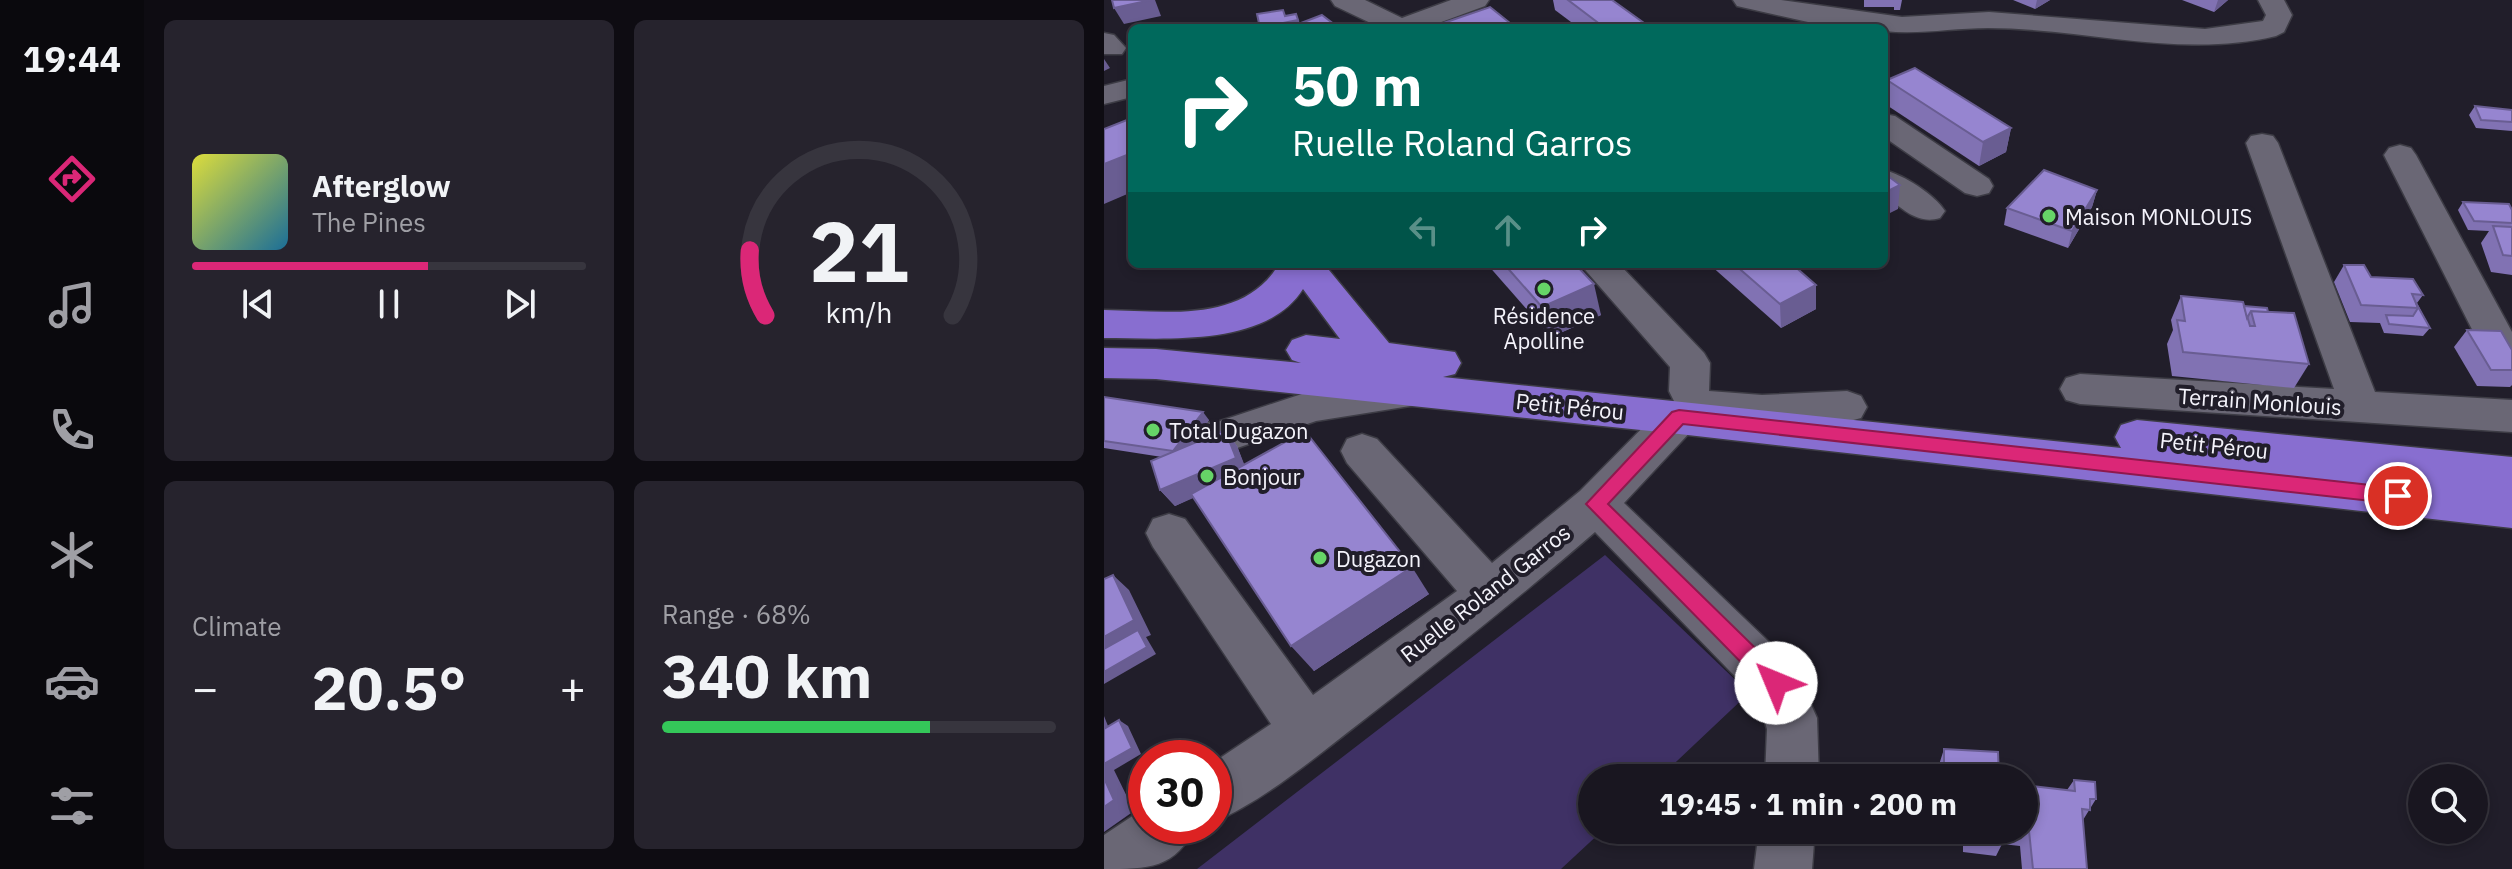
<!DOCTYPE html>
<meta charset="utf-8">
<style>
:root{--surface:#191620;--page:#26232d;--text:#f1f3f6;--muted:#9f9fa5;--line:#37353e;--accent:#db2777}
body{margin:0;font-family:"IBM Plex Sans",sans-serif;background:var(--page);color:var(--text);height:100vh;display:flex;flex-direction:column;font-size:30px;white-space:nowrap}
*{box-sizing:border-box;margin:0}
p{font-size:26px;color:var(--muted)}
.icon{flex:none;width:44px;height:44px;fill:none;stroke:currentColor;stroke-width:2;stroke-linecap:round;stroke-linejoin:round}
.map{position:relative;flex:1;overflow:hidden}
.details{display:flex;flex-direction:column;gap:20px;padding:20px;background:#0e0c12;width:960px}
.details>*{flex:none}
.top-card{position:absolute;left:24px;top:24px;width:760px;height:244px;border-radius:12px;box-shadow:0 4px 12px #0003,0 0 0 2px var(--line);background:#00695c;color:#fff;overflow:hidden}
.buttons{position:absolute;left:1304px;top:764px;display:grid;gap:16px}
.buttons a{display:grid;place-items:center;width:80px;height:80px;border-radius:50%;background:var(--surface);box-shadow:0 4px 12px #0003,0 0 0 2px var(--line);font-size:40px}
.speed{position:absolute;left:24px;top:740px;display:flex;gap:16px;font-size:40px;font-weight:700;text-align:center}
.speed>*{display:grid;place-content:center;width:104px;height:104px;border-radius:50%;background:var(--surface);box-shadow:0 4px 12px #0003,0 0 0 2px var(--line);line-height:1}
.speed .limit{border:12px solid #d22;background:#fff;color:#111}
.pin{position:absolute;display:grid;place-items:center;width:68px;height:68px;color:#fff;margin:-34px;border:4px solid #fff;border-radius:50%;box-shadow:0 2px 8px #0007}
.me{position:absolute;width:88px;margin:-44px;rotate:315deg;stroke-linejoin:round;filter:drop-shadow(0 0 6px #0008)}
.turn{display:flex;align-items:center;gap:28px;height:168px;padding:0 32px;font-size:36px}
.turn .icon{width:104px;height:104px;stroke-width:2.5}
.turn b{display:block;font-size:56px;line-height:68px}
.lanes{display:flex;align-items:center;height:76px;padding:0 32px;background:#0003;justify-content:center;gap:40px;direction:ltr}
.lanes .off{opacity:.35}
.big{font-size:60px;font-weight:700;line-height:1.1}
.details .tile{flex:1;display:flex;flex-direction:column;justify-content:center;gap:12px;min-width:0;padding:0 28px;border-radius:12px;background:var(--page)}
.details .dial{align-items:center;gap:0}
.dial svg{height:208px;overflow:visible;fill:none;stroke:var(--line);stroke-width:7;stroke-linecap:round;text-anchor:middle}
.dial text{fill:var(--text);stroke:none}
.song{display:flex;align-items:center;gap:24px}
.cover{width:96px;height:96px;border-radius:12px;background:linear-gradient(135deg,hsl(60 70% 55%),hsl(200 70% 35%))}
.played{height:8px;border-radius:4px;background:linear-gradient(90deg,var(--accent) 60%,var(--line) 60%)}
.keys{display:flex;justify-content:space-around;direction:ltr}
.heat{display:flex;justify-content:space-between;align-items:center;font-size:44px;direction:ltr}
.charge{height:12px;border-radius:6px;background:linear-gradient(90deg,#34c759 68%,var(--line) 0)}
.details .tiles{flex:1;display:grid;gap:20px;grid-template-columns:repeat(2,1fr)}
.trip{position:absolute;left:474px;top:764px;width:460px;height:80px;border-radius:40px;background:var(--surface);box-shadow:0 4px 12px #0003,0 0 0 2px var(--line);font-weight:700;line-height:80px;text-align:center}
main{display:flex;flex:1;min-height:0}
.tabs{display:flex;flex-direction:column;width:144px;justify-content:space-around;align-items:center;background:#0a090d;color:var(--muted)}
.tabs .icon{width:56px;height:56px}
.tabs .selected{color:var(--accent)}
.tabs b{font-size:36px;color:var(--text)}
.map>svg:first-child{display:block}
.green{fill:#3f3165}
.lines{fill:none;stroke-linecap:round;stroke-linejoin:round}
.minor-casing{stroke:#3d3c45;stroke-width:3}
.highway-casing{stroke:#3d3c45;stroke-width:3}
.minor{fill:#6a6775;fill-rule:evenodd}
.highway{fill:#886ed0;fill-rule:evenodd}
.wall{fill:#8172b3}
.shaded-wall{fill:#695d92}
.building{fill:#9685d0;stroke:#695d92;stroke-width:2}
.route{fill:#db2777;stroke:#8e194d;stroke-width:2}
.poi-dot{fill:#66d467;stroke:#211e2a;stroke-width:3}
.labels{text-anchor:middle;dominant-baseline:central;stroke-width:8;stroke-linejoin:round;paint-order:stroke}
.poi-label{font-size:22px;fill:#f4f3fb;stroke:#211e2a;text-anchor:start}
.street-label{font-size:22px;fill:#f4f3fb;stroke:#211e2a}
</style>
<main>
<nav class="tabs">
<b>19:44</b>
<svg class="icon selected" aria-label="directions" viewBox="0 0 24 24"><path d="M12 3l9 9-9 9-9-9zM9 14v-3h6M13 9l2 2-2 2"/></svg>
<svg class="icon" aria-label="music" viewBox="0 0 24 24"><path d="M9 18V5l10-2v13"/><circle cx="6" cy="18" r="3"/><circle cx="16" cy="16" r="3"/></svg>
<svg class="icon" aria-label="phone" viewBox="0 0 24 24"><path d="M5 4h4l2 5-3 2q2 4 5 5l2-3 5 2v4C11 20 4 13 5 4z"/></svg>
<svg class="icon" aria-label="climate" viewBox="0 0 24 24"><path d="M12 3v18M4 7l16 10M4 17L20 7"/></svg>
<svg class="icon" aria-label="car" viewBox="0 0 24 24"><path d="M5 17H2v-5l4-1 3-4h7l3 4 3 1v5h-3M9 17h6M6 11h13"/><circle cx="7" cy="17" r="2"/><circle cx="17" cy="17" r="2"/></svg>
<svg class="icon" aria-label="filters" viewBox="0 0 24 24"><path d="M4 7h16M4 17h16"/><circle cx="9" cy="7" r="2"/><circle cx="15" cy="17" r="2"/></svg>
</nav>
<section class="details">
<div class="tiles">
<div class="tile">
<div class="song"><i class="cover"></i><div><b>Afterglow</b><p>The Pines</p></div></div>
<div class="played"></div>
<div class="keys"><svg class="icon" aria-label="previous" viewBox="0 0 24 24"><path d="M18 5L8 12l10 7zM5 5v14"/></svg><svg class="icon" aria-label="pause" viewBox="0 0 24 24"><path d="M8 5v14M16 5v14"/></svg><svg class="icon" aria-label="next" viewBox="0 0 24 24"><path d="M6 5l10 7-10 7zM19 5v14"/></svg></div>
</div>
<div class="tile dial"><svg viewBox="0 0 100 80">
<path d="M14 69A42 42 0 1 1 86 69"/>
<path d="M14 69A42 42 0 0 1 8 44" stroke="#db2777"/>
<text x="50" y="56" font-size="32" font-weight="700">21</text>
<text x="50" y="72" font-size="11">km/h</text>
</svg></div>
<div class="tile"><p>Climate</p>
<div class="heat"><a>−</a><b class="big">20.5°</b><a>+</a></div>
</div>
<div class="tile"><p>Range · 68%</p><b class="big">340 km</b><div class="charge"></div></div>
</div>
</section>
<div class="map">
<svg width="1408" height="869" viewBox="0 0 1408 869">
<rect width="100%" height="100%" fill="#211e2a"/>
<path class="green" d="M501,555L645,693L555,778H488V830H499L457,869H93Z"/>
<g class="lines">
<defs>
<g id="minor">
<path d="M227,0H261L298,18L347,0H385L381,6L321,28H277L231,6Z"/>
<path d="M629,0H677L798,17L885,12L1101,29L1159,21L1162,15L1154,0H1180L1188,15L1180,32L1172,36C1078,59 979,28 884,28C849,28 815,35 780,31V28L704,22L633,6Z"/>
<path d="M0,33L10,35L22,48L18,54H0Z"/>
<path d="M28,79V97L0,104V86Z"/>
<path d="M780,114L791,116L885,179L889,186L885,193L873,196L861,193L780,137Z"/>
<path d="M1158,134L1169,136L1174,143L1271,392L1408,400V432L976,404L962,400L956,389L962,378L976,374L1230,389L1142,143L1147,136Z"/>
<path d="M1296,145L1307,148L1312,155L1408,332V384L1394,379L1388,369L1280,155L1285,148Z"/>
<path d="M780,170C800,175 830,194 841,211L836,218C813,225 798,208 780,195Z"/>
<path d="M476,264H515L600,353L606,363L605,391L658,395L743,391L757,396L763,407L757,418C728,427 689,427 657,427C634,426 611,417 590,428L520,503L690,666L713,718L715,778H661L663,729L654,700L491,532C415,598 337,660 257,722C213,756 161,800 110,822V762L167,724L49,547L42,533L49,519L65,514L81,519L209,695L353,591L243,463L237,451L243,439L258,434L273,439L388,563L476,491L560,406L570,401L565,391L566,367Z"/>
<path d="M311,377L325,381L331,392L325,403L212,421L110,456L0,443V411L110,423L210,390Z"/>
<path d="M42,807V826H91C73,869 43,869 0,869V835Z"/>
<path d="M655,830H711L708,869H650Z"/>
</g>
<path id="highway" d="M175,264H220L285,343L351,352L357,363L351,374L339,377L1017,448L1011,437L1017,425L1033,420L1408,457V528L575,434L52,379L0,378V348L52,349L197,363L188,360L182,350L188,340L202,335L236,339L199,289C162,348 60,338 0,338V310C61,311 139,324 175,264Z"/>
</defs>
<use href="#minor" class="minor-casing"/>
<use href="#highway" class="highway-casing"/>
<use href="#minor" class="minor"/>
<use href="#highway" class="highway"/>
</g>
<g class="wall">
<path d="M449,0H508L547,28H475L451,10Z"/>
<path d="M760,0H798L796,10H790V7H760Z"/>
<path d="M909,0H946L931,9Z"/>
<path d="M1078,0H1124L1110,12Z"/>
<path d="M783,80L907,128L902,152L875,166L781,104Z"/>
<path d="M1371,106L1408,110V131L1372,128L1365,115Z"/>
<path d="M993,190L988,207L964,248L900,225L903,208Z"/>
<path d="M1359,202L1408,210V275L1387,272L1377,243L1385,231L1364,230L1354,210Z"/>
<path d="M383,264H471L497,315L447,337Z"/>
<path d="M605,264H688L712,309L677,328Z"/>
<path d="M1240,265L1267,277L1319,295L1313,303L1326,328L1319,336L1280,333L1276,323L1246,322L1230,282Z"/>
<path d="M1077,296L1140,306L1164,312L1205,364L1190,388L1068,376L1063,344L1069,330L1067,320Z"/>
<path d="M1363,330L1408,350V385L1406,387L1373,386L1350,347Z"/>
<path d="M0,397L105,420L87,444L121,430L133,446L140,465L325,594L210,671L90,497L71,506L56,490L58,457L0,448Z"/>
<path d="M840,749L895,778H806L809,766L834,768Z"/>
<path d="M970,780L992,799L979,820L983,869H918L916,846L898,844L892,856L859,852V844L805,842V830H920L963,790Z"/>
</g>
<g class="shaded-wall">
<path d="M47,0H51L57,16L20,24L10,8Z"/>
<path d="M933,0H946L931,9Z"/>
<path d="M1114,0H1124L1110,12Z"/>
<path d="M179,10L184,22L192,14L198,28H175L174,24Z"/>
<path d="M406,23L407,28H390Z"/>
<path d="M0,59L6,68L0,71Z"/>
<path d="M907,128L902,152L875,166L879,142Z"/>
<path d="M28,153V192L0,204V164Z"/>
<path d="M796,185L794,209L780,216V193Z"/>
<path d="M993,190L988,207L964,248L968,231Z"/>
<path d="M490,284L497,315L447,337L438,307Z"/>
<path d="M712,285V309L677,328L676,304Z"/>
<path d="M99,412L105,420L76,459L69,451Z"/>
<path d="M121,430L133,446L144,474L71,506L56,490Z"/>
<path d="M308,567L325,594L210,671L187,646Z"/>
<path d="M9,575L25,590L47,635L42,637L52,654L0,684V637Z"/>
<path d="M0,716L8,736L0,741Z"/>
<path d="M15,720L24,726L37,754L10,770L30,811L0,832V748Z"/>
</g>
<g class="building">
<path d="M8,0H47L10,8Z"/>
<path d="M464,0H508L547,28H501Z"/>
<path d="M386,7L406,23L390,28H325Z"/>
<path d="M179,10L181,16L192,14L194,20L174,24L175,28H154H156L153,14Z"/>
<path d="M218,15L231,25L222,28H184Z"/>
<path d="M107,24L113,28H98Z"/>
<path d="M811,68L907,128L879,142L783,80Z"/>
<path d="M1371,106L1408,110V122L1377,120Z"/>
<path d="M28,118V153L0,164V129Z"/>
<path d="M940,170L993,190L968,231L903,208Z"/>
<path d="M780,173L796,185L780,193Z"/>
<path d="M1359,202L1405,204L1408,210V223L1370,221Z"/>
<path d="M1389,226L1408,227V256L1399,255Z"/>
<path d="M400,264H471L490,284L438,307Z"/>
<path d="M630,264H688L712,285L676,304Z"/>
<path d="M1240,265H1260L1267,277L1309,279L1319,295L1308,294L1314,308L1257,305Z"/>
<path d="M1077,296L1139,302L1146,326H1151L1147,311L1190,313L1205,364L1079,352L1073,320L1081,321Z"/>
<path d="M1312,303L1326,328L1285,324L1282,315L1309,316L1314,308Z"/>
<path d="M1140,306L1163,308L1164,312L1147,311L1143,318Z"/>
<path d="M1363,330L1397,331L1408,350V370H1387Z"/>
<path d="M0,397L99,412L69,451L0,441Z"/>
<path d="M121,430L132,458L56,490L47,461Z"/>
<path d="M201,431L308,567L187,646L87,494Z"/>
<path d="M9,575L30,620L0,637V579Z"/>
<path d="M34,630L43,647L0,672V649Z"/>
<path d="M15,720L28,748L0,764V729Z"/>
<path d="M840,749L894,752L895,778H809V766L840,768Z"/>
<path d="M0,778L10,800L0,807Z"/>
<path d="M970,780L991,782L992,799H986V810L978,809L983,869H929L925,831L910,830H920V785L971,791Z"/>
<path d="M866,830H900V841L866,838Z"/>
</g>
<path class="route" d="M575,410L1294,488L1301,491L1304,496L1301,502L1294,504L579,424L504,504L679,675L683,683L679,690L672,693L664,690L482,504L568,412Z"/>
<g class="poi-dot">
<circle cx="945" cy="216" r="8"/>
<circle cx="440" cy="289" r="8"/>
<circle cx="49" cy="430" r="8"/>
<circle cx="103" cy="476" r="8"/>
<circle cx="216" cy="558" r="8"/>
</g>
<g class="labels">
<g class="poi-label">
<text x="961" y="216">Maison MONLOUIS</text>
<text x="440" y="315" text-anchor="middle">Résidence<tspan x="440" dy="25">Apolline</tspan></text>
<text x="65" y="430">Total Dugazon</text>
<text x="119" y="476">Bonjour</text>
<text x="232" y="558">Dugazon</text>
</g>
<g class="street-label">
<text transform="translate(1156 401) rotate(4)">Terrain Monlouis</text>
<text transform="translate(466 406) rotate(6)">Petit Pérou</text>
<text transform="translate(1110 445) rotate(6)">Petit Pérou</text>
<text transform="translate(381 593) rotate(-38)">Ruelle Roland Garros</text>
</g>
</g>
</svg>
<div class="buttons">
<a><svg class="icon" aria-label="search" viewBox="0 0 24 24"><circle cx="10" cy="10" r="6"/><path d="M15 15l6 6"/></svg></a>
</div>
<div class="speed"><div class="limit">30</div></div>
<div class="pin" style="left:1294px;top:496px;background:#d93025"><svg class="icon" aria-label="arrive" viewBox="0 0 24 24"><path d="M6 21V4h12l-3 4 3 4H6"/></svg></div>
<svg class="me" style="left:672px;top:683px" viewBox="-20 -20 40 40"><circle r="19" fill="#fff"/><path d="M0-13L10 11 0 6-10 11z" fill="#db2777"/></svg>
<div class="trip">19:45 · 1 min · 200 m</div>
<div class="top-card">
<div class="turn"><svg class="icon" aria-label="right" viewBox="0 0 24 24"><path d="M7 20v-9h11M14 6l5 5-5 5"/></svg><div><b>50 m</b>Ruelle Roland Garros</div></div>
<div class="lanes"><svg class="icon off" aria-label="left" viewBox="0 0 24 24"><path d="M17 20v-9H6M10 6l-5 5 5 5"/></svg><svg class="icon off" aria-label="ahead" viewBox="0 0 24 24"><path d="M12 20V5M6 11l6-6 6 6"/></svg><svg class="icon" aria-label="right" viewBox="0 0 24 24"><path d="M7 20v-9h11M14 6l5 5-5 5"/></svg></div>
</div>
</div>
</main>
